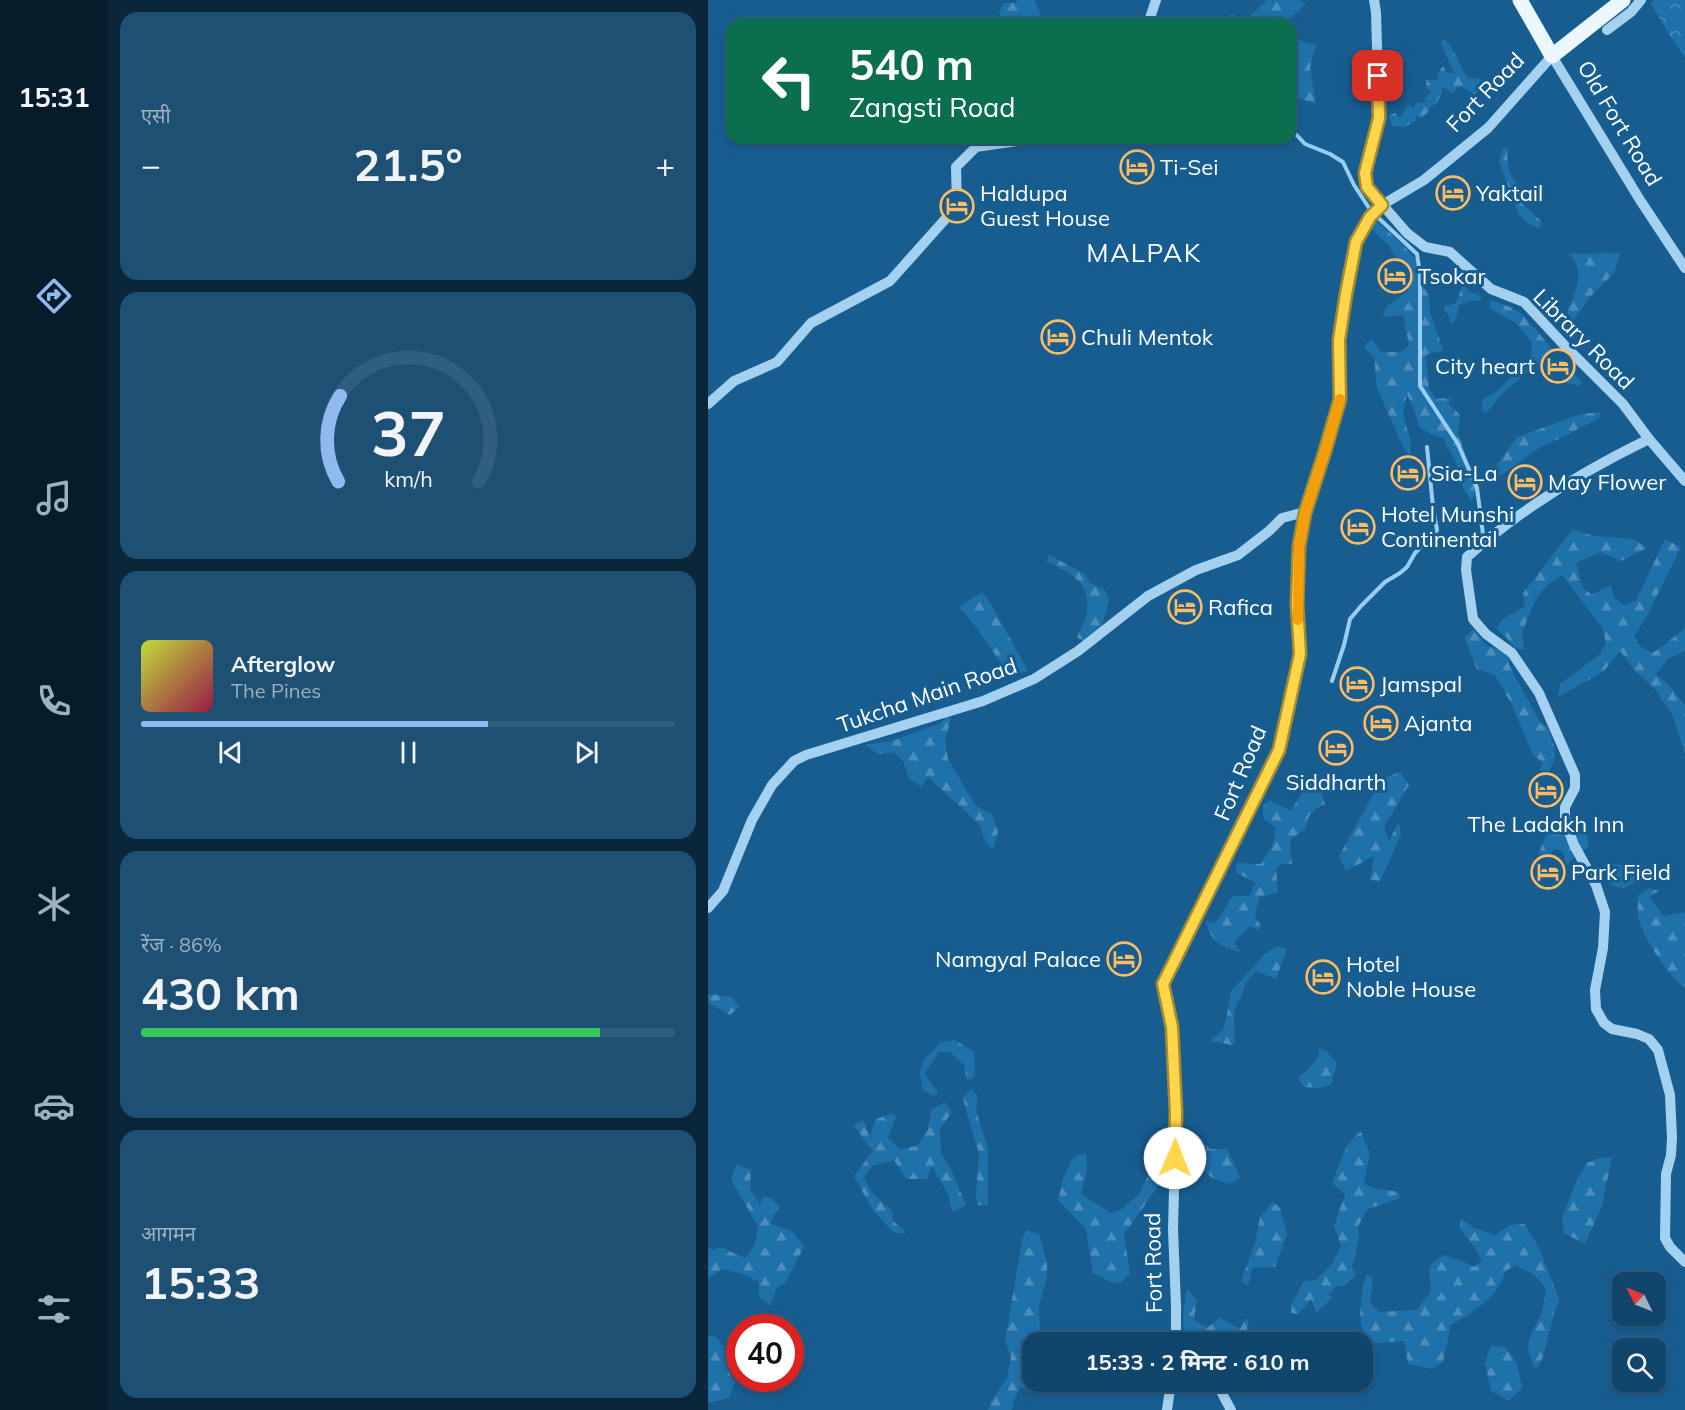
<!DOCTYPE html>
<html lang="hi">
<meta charset="utf-8">
<style>
:root{--surface:#11466c;--page:#1e5074;--text:#f1f3f6;--muted:#9cb1c2;--line:#305e7f;--accent:#90b9f0}
body{margin:0;font-family:Mulish,"Noto Sans Devanagari",sans-serif;background:var(--page);color:var(--text);height:100vh;display:flex;flex-direction:column;font-size:22px;white-space:nowrap}
*{box-sizing:border-box;margin:0}
p{font-size:20px;color:var(--muted)}
.icon{flex:none;width:33px;height:33px;fill:none;stroke:currentColor;stroke-width:2;stroke-linecap:round;stroke-linejoin:round}
.map{position:relative;flex:1;overflow:hidden}
.drawer{display:flex;flex-direction:column;gap:12px;padding:12px;background:#09263b;width:600px}
.drawer>*{flex:none}
.hud{position:absolute;left:18px;top:18px;width:570px;height:126px;border-radius:18px;box-shadow:0 3px 9px #0003,0 0 0 2px var(--line);background:#0b6e4f;color:#fff;overflow:hidden}
.needle{width:39px;rotate:313deg}
.fabs{position:absolute;left:904px;top:1272px;display:grid;gap:12px}
.fabs a{display:grid;place-items:center;width:54px;height:54px;border-radius:12px;background:var(--surface);box-shadow:0 3px 9px #0003,0 0 0 2px var(--line);font-size:30px}
.speed{position:absolute;left:18px;top:1314px;display:flex;gap:12px;font-size:30px;font-weight:700;text-align:center}
.speed>*{display:grid;place-content:center;width:78px;height:78px;border-radius:50%;background:var(--surface);box-shadow:0 3px 9px #0003,0 0 0 2px var(--line);line-height:1}
.speed .limit{border:9px solid #d22;background:#fff;color:#111}
.pin{position:absolute;display:grid;place-items:center;width:51px;height:51px;color:#fff;margin:-26px;border-radius:12px;box-shadow:0 3px 9px #0006}
.me{position:absolute;width:66px;margin:-33px;rotate:1deg;stroke-linejoin:round;filter:drop-shadow(0 0 4px #0008)}
.turn{display:flex;align-items:center;gap:21px;height:126px;padding:0 24px;font-size:27px}
.turn .icon{width:78px;height:78px;stroke-width:2.5}
.turn b{display:block;font-size:42px;line-height:51px}
.big{font-size:45px;font-weight:700;line-height:1.1}
.drawer .tile{flex:1;display:flex;flex-direction:column;justify-content:center;gap:9px;min-width:0;padding:0 21px;border-radius:18px;background:var(--page)}
.drawer .dial{align-items:center;gap:0}
.dial svg{height:156px;overflow:visible;fill:none;stroke:var(--line);stroke-width:7;stroke-linecap:round;text-anchor:middle}
.dial text{fill:var(--text);stroke:none}
.song{display:flex;align-items:center;gap:18px}
.cover{width:72px;height:72px;border-radius:9px;background:linear-gradient(135deg,hsl(70 70% 55%),hsl(340 70% 35%))}
.played{height:6px;border-radius:3px;background:linear-gradient(90deg,var(--accent) 65%,var(--line) 65%)}
.keys{display:flex;justify-content:space-around;direction:ltr}
.heat{display:flex;justify-content:space-between;align-items:center;font-size:33px;direction:ltr}
.charge{height:9px;border-radius:4px;background:linear-gradient(90deg,#34c759 86%,var(--line) 0)}
.trip{position:absolute;left:314px;top:1332px;width:351px;height:60px;border-radius:18px;background:var(--surface);box-shadow:0 3px 9px #0003,0 0 0 2px var(--line);font-weight:700;line-height:60px;text-align:center}
main{display:flex;flex:1;min-height:0}
.tabs{display:flex;flex-direction:column;width:108px;justify-content:space-around;align-items:center;background:#071c2b;color:var(--muted)}
.tabs .icon{width:42px;height:42px}
.tabs .on{color:var(--accent)}
.tabs b{font-size:27px;color:var(--text)}
.map>svg:first-child{display:block}
.forest{fill:url(#forest-firs)}
.park{fill:url(#park-crowns)}
.lines{fill:none;stroke-linecap:round;stroke-linejoin:round}
.stream{stroke:#97cef2;stroke-width:4}
.minor{stroke:#a4d1f0;stroke-width:10}
.major{stroke:#edf7ff;stroke-width:15}
.route-casing{stroke:#a68a30;stroke-width:15}
.route{stroke:#ffd54a;stroke-width:10}
.slow{stroke:#f59e0b;stroke-width:10}
.labels{text-anchor:middle;dominant-baseline:central;stroke-width:6;stroke-linejoin:round;paint-order:stroke}
.street-label{font-size:22px;fill:#fff;stroke:#175d90}
.poi-label{font-size:22px;fill:#fff;stroke:#175d90;text-anchor:start}
.quarter-label{font-size:26px;letter-spacing:1.5px;fill:#fff;stroke:#175d90}
</style>
<main>
<nav class="tabs">
<b>15:31</b>
<svg class="icon on" aria-label="directions" viewBox="0 0 24 24"><path d="M12 3l9 9-9 9-9-9zM9 14v-3h6M13 9l2 2-2 2"/></svg>
<svg class="icon" aria-label="music" viewBox="0 0 24 24"><path d="M9 18V5l10-2v13"/><circle cx="6" cy="18" r="3"/><circle cx="16" cy="16" r="3"/></svg>
<svg class="icon" aria-label="phone" viewBox="0 0 24 24"><path d="M5 4h4l2 5-3 2q2 4 5 5l2-3 5 2v4C11 20 4 13 5 4z"/></svg>
<svg class="icon" aria-label="climate" viewBox="0 0 24 24"><path d="M12 3v18M4 7l16 10M4 17L20 7"/></svg>
<svg class="icon" aria-label="car" viewBox="0 0 24 24"><path d="M5 17H2v-5l4-1 3-4h7l3 4 3 1v5h-3M9 17h6M6 11h13"/><circle cx="7" cy="17" r="2"/><circle cx="17" cy="17" r="2"/></svg>
<svg class="icon" aria-label="filters" viewBox="0 0 24 24"><path d="M4 7h16M4 17h16"/><circle cx="9" cy="7" r="2"/><circle cx="15" cy="17" r="2"/></svg>
</nav>
<section class="drawer">
<div class="tile"><p>एसी</p>
<div class="heat"><a>−</a><b class="big">21.5°</b><a>+</a></div>
</div>
<div class="tile dial"><svg viewBox="0 0 100 80">
<path d="M14 69A42 42 0 1 1 86 69"/>
<path d="M14 69A42 42 0 0 1 15 25" stroke="#90b9f0"/>
<text x="50" y="56" font-size="32" font-weight="700">37</text>
<text x="50" y="72" font-size="11">km/h</text>
</svg></div>
<div class="tile">
<div class="song"><i class="cover"></i><div><b>Afterglow</b><p>The Pines</p></div></div>
<div class="played"></div>
<div class="keys"><svg class="icon" aria-label="previous" viewBox="0 0 24 24"><path d="M18 5L8 12l10 7zM5 5v14"/></svg><svg class="icon" aria-label="pause" viewBox="0 0 24 24"><path d="M8 5v14M16 5v14"/></svg><svg class="icon" aria-label="next" viewBox="0 0 24 24"><path d="M6 5l10 7-10 7zM19 5v14"/></svg></div>
</div>
<div class="tile"><p>रेंज · 86%</p><b class="big">430 km</b><div class="charge"></div></div>
<div class="tile"><p>आगमन</p><b class="big">15:33</b></div>
</section>
<div class="map">
<svg width="977" height="1410" viewBox="0 0 977 1410">
<defs>
<pattern id="forest-firs" width="22" height="20" patternUnits="userSpaceOnUse" patternTransform="scale(1.5)"><rect width="22" height="20" fill="#1f71a9"/><path d="M5 1l3.5 6h-7zM16 11l3.5 6h-7z" fill="#4c8dba"/></pattern>
<pattern id="park-crowns" width="20" height="18" patternUnits="userSpaceOnUse" patternTransform="scale(1.5)"><rect width="20" height="18" fill="#1f71a9"/><path d="M2 6a3 3 0 1 1 6 0M12 15a3 3 0 1 1 6 0" fill="none" stroke="#4c8dba"/></pattern>
</defs>
<rect width="100%" height="100%" fill="#175d90"/>
<g class="forest">
<path d="M310,0H328L327,1L333,16L347,24H317L313,15L295,23L291,13L296,3H308Z"/>
<path d="M559,0H591L598,4L575,24H502L508,19L525,14L537,21Z"/>
<path d="M582,32L593,41L608,45L602,68L608,104L584,96L582,91Z"/>
<path d="M737,40L742,45L758,76L763,79L770,78L776,82L772,91L766,94L752,86L745,93L735,87L729,104L722,106L721,111L714,118L708,116V121L696,127L684,126L681,116L687,113L692,118L700,105L707,108V103L718,102L716,99L724,91L719,89L718,80H731L729,74L735,66L739,73H746L733,44L734,41Z"/>
<path d="M796,147L800,150C797,166 804,181 816,192L810,200L834,222L831,229L819,222L810,213L791,161L793,153Z"/>
<path d="M669,221L697,247L713,265V283L721,296L722,312L735,350L718,355L721,389L728,399L743,398L740,403L752,415L750,433L760,461L771,483V493L763,500L755,488L748,462L735,438L723,434L711,427L707,412L699,394L695,414L703,443L702,454L697,451L669,388L666,357L656,348L659,342L665,340L673,352H693L701,345L695,315L675,317L678,307L701,290L690,261L680,245L662,228V224Z"/>
<path d="M912,253L906,273L882,297L865,321L859,312C867,292 879,272 861,254Z"/>
<path d="M755,284L761,291L774,297L771,301H761L751,305L748,319L744,324L736,307L748,303Z"/>
<path d="M783,300L802,307L815,315L874,383L872,386L860,383L840,375L841,366L837,359L831,363L796,392L778,413L773,409L775,399L788,392L823,356L824,343L809,324L783,309L781,306Z"/>
<path d="M893,412L891,418L861,434L834,446L792,476L788,466L809,437L873,414Z"/>
<path d="M865,529L885,536L926,539L939,548L913,561L892,552L868,563L875,588L884,595L903,585L906,597L915,605L928,601L957,539L973,547L940,614L926,637L932,646L944,653L956,645L977,628V651L960,659L948,675L959,683L977,705V754L965,716L946,688L927,671L912,651L896,671L850,697L853,683L891,655L898,643L894,627L854,575L838,586L826,603L814,633L816,649L807,648L798,637L788,629L795,619L817,606L815,593Z"/>
<path d="M341,555L377,574L382,583L397,590L401,600L394,626L375,640L369,638C372,629 378,620 379,611C383,581 360,572 338,561Z"/>
<path d="M274,592L283,604L320,671L309,674L297,669L268,627L251,607Z"/>
<path d="M766,629L779,646L790,649L801,656V664L805,673L833,724L839,726C845,745 853,753 841,771L831,770L835,763L825,755L804,705L787,675L769,669L756,637Z"/>
<path d="M238,717L243,718L237,741L240,759L268,806L284,814L290,832L285,850L278,843L271,824L220,777L213,787L201,778L195,761L186,752L170,754L158,745L184,741L233,723Z"/>
<path d="M692,772L701,785L676,827L681,841L691,821L693,835L672,881L662,880L666,856L638,871L631,856L674,779Z"/>
<path d="M599,776L610,780L617,804C605,809 599,815 598,828L582,840L584,864H574L568,868L570,893L551,897L547,917L553,926L551,930L542,926L526,942L533,953C514,946 501,942 498,920L506,923C516,915 517,906 525,896H541L548,883L527,872L529,863L553,864L564,846L568,828L555,818V805L562,800L583,811L599,784Z"/>
<path d="M871,816L878,831L881,846L858,865L855,851L846,849L841,854H830L840,832L853,833Z"/>
<path d="M907,864L920,867L931,879L917,888L905,886L898,877Z"/>
<path d="M941,888L951,891L941,896L955,916L977,912V988C962,979 936,938 931,921C929,913 930,904 929,896Z"/>
<path d="M569,946L579,949L568,979L548,971L541,978L526,1011L527,1041L524,1045L502,1041L515,1030L519,1015L523,991L559,952Z"/>
<path d="M0,994L24,997L31,1007L22,1015L0,1002Z"/>
<path d="M247,1040L266,1052L267,1077L259,1081L256,1065L242,1052H231L216,1074L230,1092L226,1096L215,1091L212,1072L215,1061L233,1042Z"/>
<path d="M610,1048L617,1050L629,1063L623,1085L611,1088L596,1087L590,1077L598,1072L611,1056Z"/>
<path d="M263,1089L270,1096L268,1110L280,1150V1206L270,1205L268,1196L271,1153L261,1121L255,1098Z"/>
<path d="M237,1102L244,1112L232,1129L233,1153L242,1167L258,1205L244,1212L240,1194L224,1166L219,1179H198L186,1160L165,1166L156,1177C161,1192 172,1201 184,1211L185,1221L199,1233H186L164,1209L146,1176L165,1151L145,1125L155,1120L162,1137L167,1120L183,1113L188,1116L180,1138L192,1149L209,1146L220,1129L223,1110Z"/>
<path d="M653,1132L662,1153L656,1184L667,1188L690,1192L693,1198L660,1209L650,1226L651,1239L644,1267L648,1275L636,1286H629L620,1294L624,1298L608,1313L603,1299L590,1314L583,1313V1305L596,1281L608,1280L624,1264L633,1246L626,1226L637,1194L624,1183C631,1167 637,1140 653,1132Z"/>
<path d="M491,1136L502,1149H519L532,1178L523,1184C493,1179 492,1163 481,1139Z"/>
<path d="M456,1142L462,1162L448,1189L416,1234L422,1274L411,1284L400,1281L385,1273L378,1229L350,1200L356,1176L366,1157L378,1153L379,1169L373,1194L403,1213L414,1209L431,1194Z"/>
<path d="M904,1157L894,1206L877,1244L856,1233L854,1217L868,1182L879,1163L892,1158Z"/>
<path d="M28,1165L43,1169L42,1189L52,1204L56,1197L64,1198L71,1207L62,1223L85,1232L96,1246L78,1282L69,1288L62,1306L51,1297V1282L35,1274L14,1269L0,1279V1247L5,1250L12,1247L37,1258L47,1244L50,1226L23,1180Z"/>
<path d="M565,1202L572,1208L579,1234L567,1267L544,1268L540,1286L533,1281L547,1243L552,1217Z"/>
<path d="M754,1219L766,1228L788,1235L802,1225L817,1224L831,1248L852,1301L847,1310L835,1357L828,1370C813,1342 823,1337 834,1312C836,1304 837,1296 838,1288L825,1274L807,1265L797,1272C791,1297 764,1313 743,1325L735,1362L724,1369L700,1364L696,1341L667,1343C664,1340 659,1336 656,1332C649,1320 653,1287 659,1274L665,1279L662,1302L671,1312L709,1310L723,1291C722,1270 716,1266 736,1255L754,1261L766,1267L774,1261L765,1245L751,1228Z"/>
<path d="M319,1230L331,1234L339,1262V1277L331,1306L332,1329L335,1342H324V1382H326L324,1391L312,1387L306,1400L304,1410H280L283,1402L299,1378L303,1357L297,1340L315,1236Z"/>
<path d="M479,1288L489,1301L486,1320L499,1328L512,1318L532,1329L538,1318L541,1321L537,1338L541,1342H484C470,1329 476,1306 479,1288Z"/>
<path d="M6,1335L24,1356L28,1379L21,1398L0,1403V1336Z"/>
<path d="M783,1346L797,1347L809,1363L814,1388L801,1401L783,1391L777,1363Z"/>
</g>
<path class="park" d="M946,0H977V57L963,38L943,4Z"/>
<g class="lines">
<g class="stream">
<path d="M584,130L597,144L622,154L635,162L646,185L663,211L709,254L712,274V386L750,444L769,488L775,534"/>
<path d="M624,681L636,645L642,619L653,606L677,582L692,573L699,567L707,553L729,530L725,507L719,447"/>
</g>
<g class="minor">
<path d="M666,0L668,12L671,119L657,173L659,187L699,233L717,247L742,252L783,289L816,302L858,347L915,404L941,439L977,481"/>
<path d="M440,24L448,0"/>
<path d="M899,30L923,12L933,0"/>
<path d="M0,404L26,381L69,362L103,323L182,281L249,206L248,167L268,147L310,141L314,138"/>
<path d="M941,439C875,471 813,509 759,557L758,570L765,619L778,634L804,653L831,693L867,775V788L857,807V821L866,845L888,885L897,912L895,948L887,990L888,1009L896,1023L904,1029L929,1034L941,1039L950,1050L962,1095L964,1138L963,1155L958,1174L957,1238L962,1247L977,1262"/>
<path d="M0,908L15,891L44,820L64,785L86,761L98,755L275,701L326,679L370,651L440,596L488,570L530,555L561,531L574,518L597,512"/>
<path d="M468,1342V1306L465,1229L468,1112L464,1027L455,984L571,750L592,654L589,604L591,546L597,512L632,399L631,340L648,242L662,217L674,205L716,180L780,128L844,56L932,200L977,268"/>
<path d="M508,1382L523,1410"/>
<path d="M459,1410L463,1382"/>
</g>
<path class="major" d="M812,0L844,56L915,0"/>
</g>
<g class="lines">
<defs>
<path id="route" d="M467,1158L468,1112L464,1027L455,984L571,750L592,654L589,604L591,546L597,513L617,451L632,399L631,340L638,294L648,242L662,217L674,205L659,187L657,173L671,118L670,76"/>
</defs>
<use href="#route" class="route-casing"/>
<use href="#route" class="route"/>
<path class="slow" d="M590,620L591,546L597,513L617,451L632,399"/>
</g>
<defs>
<symbol id="hotel-ring" viewBox="-11 -11 22 22"><circle r="9.5" fill="#175d90" stroke="#ffbc63" stroke-width="1.5"/><path d="M-6-4.5h1.5V1H6V5H4.5V3h-9V5H-6ZM-4 0a1.8 1.8 0 1 1 3.6 0ZM.5 0V-2.5h3Q6-2.5 6 0Z" fill="#ffbc63"/></symbol>
</defs>
<g fill-rule="evenodd">
<use href="#hotel-ring" x="410" y="148" width="38" height="38"/>
<use href="#hotel-ring" x="726" y="174" width="38" height="38"/>
<use href="#hotel-ring" x="230" y="187" width="38" height="38"/>
<use href="#hotel-ring" x="668" y="257" width="38" height="38"/>
<use href="#hotel-ring" x="331" y="318" width="38" height="38"/>
<use href="#hotel-ring" x="831" y="347" width="38" height="38"/>
<use href="#hotel-ring" x="681" y="454" width="38" height="38"/>
<use href="#hotel-ring" x="798" y="463" width="38" height="38"/>
<use href="#hotel-ring" x="631" y="508" width="38" height="38"/>
<use href="#hotel-ring" x="458" y="588" width="38" height="38"/>
<use href="#hotel-ring" x="630" y="665" width="38" height="38"/>
<use href="#hotel-ring" x="654" y="704" width="38" height="38"/>
<use href="#hotel-ring" x="609" y="729" width="38" height="38"/>
<use href="#hotel-ring" x="819" y="771" width="38" height="38"/>
<use href="#hotel-ring" x="821" y="853" width="38" height="38"/>
<use href="#hotel-ring" x="397" y="940" width="38" height="38"/>
<use href="#hotel-ring" x="596" y="958" width="38" height="38"/>
</g>
<g class="labels">
<g class="street-label">
<text transform="translate(777 92) rotate(-46)">Fort Road</text>
<text transform="translate(912 123) rotate(59)">Old Fort Road</text>
<text transform="translate(876 339) rotate(45)">Library Road</text>
<text transform="translate(219 695) rotate(-19)">Tukcha Main Road</text>
<text transform="translate(532 773) rotate(-67)">Fort Road</text>
<text transform="translate(445 1263) rotate(-91)">Fort Road</text>
</g>
<g class="poi-label">
<text x="452" y="167">Ti-Sei</text>
<text x="272" y="193">Haldupa<tspan x="272" dy="25">Guest House</tspan></text>
<text x="768" y="193">Yaktail</text>
<text x="710" y="276">Tsokar</text>
<text x="373" y="337">Chuli Mentok</text>
<text x="827" y="366" text-anchor="end">City heart</text>
<text x="723" y="473">Sia-La</text>
<text x="840" y="482">May Flower</text>
<text x="673" y="514">Hotel Munshi<tspan x="673" dy="25">Continental</tspan></text>
<text x="500" y="607">Rafica</text>
<text x="672" y="684">Jamspal</text>
<text x="696" y="723">Ajanta</text>
<text x="628" y="782" text-anchor="middle">Siddharth</text>
<text x="838" y="824" text-anchor="middle">The Ladakh Inn</text>
<text x="863" y="872">Park Field</text>
<text x="393" y="959" text-anchor="end">Namgyal Palace</text>
<text x="638" y="964">Hotel<tspan x="638" dy="25">Noble House</tspan></text>
</g>
<g class="quarter-label">
<text x="436" y="252">MALPAK</text>
</g>
</g>
</svg>
<div class="fabs">
<a><svg class="needle" viewBox="-14 -14 28 28"><path d="M0-13l5 13h-10z" fill="#e53935"/><path d="M0 13l5-13h-10z" fill="#9cb1c2"/></svg></a>
<a><svg class="icon" aria-label="search" viewBox="0 0 24 24"><circle cx="10" cy="10" r="6"/><path d="M15 15l6 6"/></svg></a>
</div>
<div class="speed"><div class="limit">40</div></div>
<div class="pin" style="left:670px;top:76px;background:#d93025"><svg class="icon" aria-label="arrive" viewBox="0 0 24 24"><path d="M6 21V4h12l-3 4 3 4H6"/></svg></div>
<svg class="me" style="left:467px;top:1158px" viewBox="-20 -20 40 40"><circle r="19" fill="#fff"/><path d="M0-13L10 11 0 6-10 11z" fill="#ffd54a"/></svg>
<div class="trip">15:33 · 2 मिनट · 610 m</div>
<div class="hud">
<div class="turn"><svg class="icon" aria-label="left" viewBox="0 0 24 24"><path d="M17 20v-9H6M10 6l-5 5 5 5"/></svg><div><b>540 m</b>Zangsti Road</div></div>
</div>
</div>
</main>
